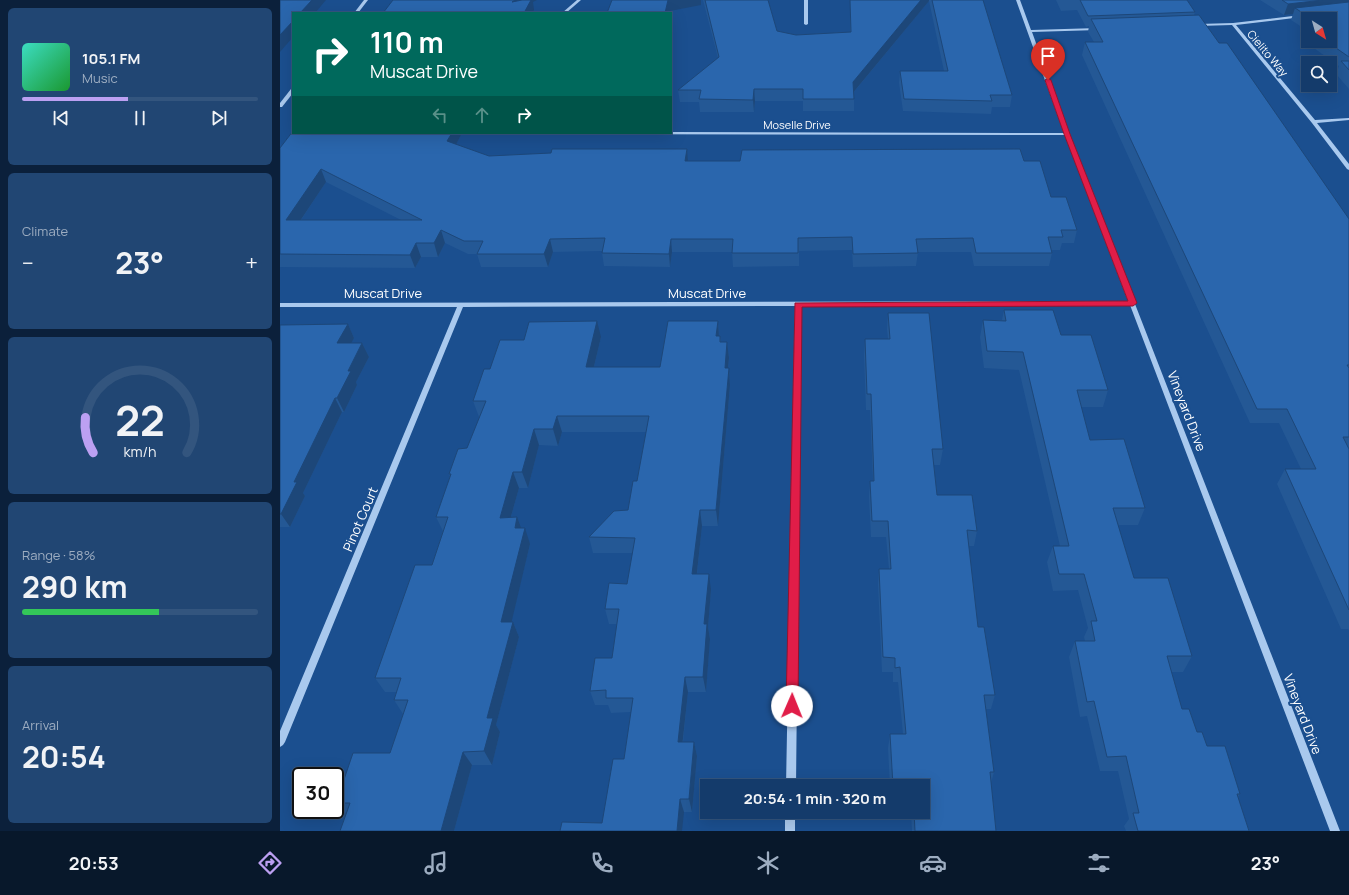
<!DOCTYPE html>
<meta charset="utf-8">
<style>
:root{--surface:#143b6b;--page:#214673;--text:#f1f3f6;--muted:#9dadc1;--line:#33557e;--accent:#bca0f2}
body{margin:0;font-family:Manrope,sans-serif;background:var(--page);color:var(--text);height:100vh;display:flex;flex-direction:column;font-size:15px;white-space:nowrap}
*{box-sizing:border-box;margin:0}
p{font-size:13px;color:var(--muted)}
.icon{flex:none;width:22px;height:22px;fill:none;stroke:currentColor;stroke-width:2;stroke-linecap:round;stroke-linejoin:round}
.map{position:relative;flex:1;overflow:hidden}
.panel{display:flex;flex-direction:column;gap:8px;padding:8px;background:#0b203b;width:280px}
.panel>*{flex:none}
.guide{position:absolute;left:12px;top:12px;width:380px;height:122px;border-radius:0px;box-shadow:0 4px 16px #0002,0 0 0 1px var(--line);background:#00695c;color:#fff;overflow:hidden}
.needle{width:26px;rotate:143deg}
.tools{position:absolute;left:1021px;top:12px;display:grid;gap:8px}
.tools a{display:grid;place-items:center;width:36px;height:36px;border-radius:0px;background:var(--surface);box-shadow:0 4px 16px #0002,0 0 0 1px var(--line);font-size:20px}
.speed{position:absolute;left:12px;top:767px;display:flex;gap:8px;font-size:20px;font-weight:700;text-align:center}
.speed>*{display:grid;place-content:center;width:52px;height:52px;border-radius:50%;background:var(--surface);box-shadow:0 4px 16px #0002,0 0 0 1px var(--line);line-height:1}
.speed .limit{border:2px solid #111;border-radius:6px;background:#fff;color:#111}
.pin{position:absolute;display:grid;place-items:center;width:34px;height:34px;color:#fff;margin:-41px -17px;border-radius:50% 50% 50% 0;rotate:-45deg;box-shadow:0 0 4px #0007}
.pin .icon{rotate:45deg}
.me{position:absolute;width:44px;margin:-22px;rotate:1deg;stroke-linejoin:round;filter:drop-shadow(0 0 3px #0008)}
.turn{display:flex;align-items:center;gap:14px;height:84px;padding:0 12px;font-size:18px}
.turn .icon{width:52px;height:52px;stroke-width:2.5}
.turn b{display:block;font-size:28px;line-height:34px}
.lanes{display:flex;align-items:center;height:38px;padding:0 12px;background:#0003;justify-content:center;gap:20px;direction:ltr}
.lanes .off{opacity:.35}
.big{font-size:30px;font-weight:700;line-height:1.1}
.panel .tile{flex:1;display:flex;flex-direction:column;justify-content:center;gap:6px;min-width:0;padding:0 14px;border-radius:6px;background:var(--page)}
.panel .dial{align-items:center;gap:0}
.dial svg{height:104px;overflow:visible;fill:none;stroke:var(--line);stroke-width:7;stroke-linecap:round;text-anchor:middle}
.dial text{fill:var(--text);stroke:none}
.song{display:flex;align-items:center;gap:12px}
.cover{width:48px;height:48px;border-radius:6px;background:linear-gradient(135deg,hsl(170 70% 55%),hsl(130 70% 35%))}
.played{height:4px;border-radius:2px;background:linear-gradient(90deg,var(--accent) 45%,var(--line) 45%)}
.keys{display:flex;justify-content:space-around;direction:ltr}
.heat{display:flex;justify-content:space-between;align-items:center;font-size:22px;direction:ltr}
.charge{height:6px;border-radius:3px;background:linear-gradient(90deg,#34c759 58%,var(--line) 0)}
.trip{position:absolute;left:420px;top:779px;width:230px;height:40px;border-radius:0px;background:var(--surface);box-shadow:0 4px 16px #0002,0 0 0 1px var(--line);font-weight:700;line-height:40px;text-align:center}
.tab-bar{display:flex;height:64px;justify-content:space-around;align-items:center;background:#08182b;color:var(--muted)}
.tab-bar .icon{width:28px;height:28px}
.tab-bar .current{color:var(--accent)}
.tab-bar b{font-size:18px;color:var(--text)}
main{display:flex;flex:1;min-height:0}
.map>svg:first-child{display:block}
.lines{fill:none;stroke-linecap:round;stroke-linejoin:round}
.minor{fill:#a9c9ee;fill-rule:evenodd}
.wall{fill:#245895;fill-rule:evenodd}
.shaded-wall{fill:#1d4779}
.building{fill:#2a66ad;stroke:#1d4779;fill-rule:evenodd}
.route{fill:#e11d48;stroke:#92132f}
.labels{text-anchor:middle;dominant-baseline:central;stroke-width:4;stroke-linejoin:round;paint-order:stroke}
.far-street-label{font-size:11px;fill:#fff;stroke:#1b4f8f}
.street-label{font-size:13px;fill:#fff;stroke:#1b4f8f}
</style>
<main>
<section class="panel">
<div class="tile">
<div class="song"><i class="cover"></i><div><b>105.1 FM</b><p>Music</p></div></div>
<div class="played"></div>
<div class="keys"><svg class="icon" aria-label="previous" viewBox="0 0 24 24"><path d="M18 5L8 12l10 7zM5 5v14"/></svg><svg class="icon" aria-label="pause" viewBox="0 0 24 24"><path d="M8 5v14M16 5v14"/></svg><svg class="icon" aria-label="next" viewBox="0 0 24 24"><path d="M6 5l10 7-10 7zM19 5v14"/></svg></div>
</div>
<div class="tile"><p>Climate</p>
<div class="heat"><a>−</a><b class="big">23°</b><a>+</a></div>
</div>
<div class="tile dial"><svg viewBox="0 0 100 80">
<path d="M14 69A42 42 0 1 1 86 69"/>
<path d="M14 69A42 42 0 0 1 8 42" stroke="#bca0f2"/>
<text x="50" y="56" font-size="32" font-weight="700">22</text>
<text x="50" y="72" font-size="11">km/h</text>
</svg></div>
<div class="tile"><p>Range · 58%</p><b class="big">290 km</b><div class="charge"></div></div>
<div class="tile"><p>Arrival</p><b class="big">20:54</b></div>
</section>
<div class="map">
<svg width="1069" height="831" viewBox="0 0 1069 831">
<rect width="100%" height="100%" fill="#1b4f8f"/>
<g class="lines">
<g class="minor">
<path d="M84,0H88L78,13H74Z"/>
<path d="M297,0H301L286,13H282Z"/>
<path d="M524,0H528V24L526,25L524,24Z"/>
<path d="M736,0H740L751,30L818,28L820,29L818,30L752,32L789,134L854,301L856,303L855,304L1060,831H1050L850,305L521,306L516,786H506L515,306L183,307L5,742L3,745L0,747V731L177,307H0V303L848,301L785,135L247,134L245,133H391V132L784,133Z"/>
<path d="M1021,15L1023,16L1022,17L956,25L1035,120L1069,118V120L1037,123L1069,164V170L1067,169L1032,123L952,25L918,26L916,25L918,24L953,23Z"/>
<path d="M11,89H13V93L2,107H0V103Z"/>
<rect x="505" y="812" width="10" height="19"/>
</g>
</g>
<g class="wall">
<path d="M423,0H488L497,31L516,35L570,32V0H703L732,95L730,107H712L711,114L623,111L619,83L620,71H664L649,1L574,92V111H523V101H475L474,112H420L419,102H400L398,90L438,58Z"/>
<path d="M776,0H907L915,12L914,15L939,43L1069,219V630L1068,629H1061L997,484L1005,469H1021L999,423H970L802,55L805,42H814L808,32L809,26L806,27L797,10L781,11Z"/>
<path d="M980,0H1069V89L1056,74L1059,66L1024,41L1028,31L1011,20L1013,14L1004,15ZM1028,19H1050V41H1028Z"/>
<path d="M13,133H182L176,144L209,156L408,161H744L771,197L797,230L794,243H782L780,250H772V253L769,266H694L691,252H638L636,266L573,267L572,250L519,251V266L453,267L452,252H392L390,267L324,266L322,253V251L273,252L268,267H201L197,254H188L165,243L158,257H141L135,268L0,267V148ZM46,182L121,220H21Z"/>
<path d="M724,310L781,335L828,390L823,407H801L810,440L865,508L858,525H838L854,578L912,656L903,672H891L902,709L917,732L960,794L958,797L969,831H846L844,826L849,819L838,771H820L807,716L800,717L789,657L795,641H805L804,637L808,628L798,590L773,591L767,562L773,546H780L739,370L704,368L700,337L703,320H722Z"/>
<path d="M608,313L663,449L660,465H654L657,495L697,531L694,546H689L698,627L715,695L711,709H706L714,772L711,783L716,831H632L631,812H643V786H610L608,748L610,734H623L618,682H613V672H602L598,584L599,569H609L606,537H591L589,497L590,481H593L590,410H586L584,355L585,339H608L607,329Z"/>
<path d="M438,321L439,336H440L441,342H447L449,358L448,368H449L450,385L438,526H422L417,574L431,590L428,627L430,639L426,692H408L403,742H414L417,756L412,812H404L322,823L344,759L351,712L331,713L328,705H315L310,691L332,658L337,624H329L325,609L347,584L353,553H313L309,537L348,510L357,481L366,432H282L278,446L259,445L248,488H239L231,517L241,528L250,544L231,622H233L239,637L216,725L220,732L212,765H192L174,831H60L66,813L56,803L110,753L123,714L114,700L116,692H105L95,678L152,565L163,531L156,517L170,477L169,474L187,448L200,417H199L193,401L210,369L244,340L321,337L314,367H380Z"/>
<path d="M68,324L74,338L71,343H82L89,357L76,382L77,385L64,412H62L23,493L25,496L10,527H0V325Z"/>
</g>
<g class="shaded-wall">
<path d="M32,0H46L35,13H20Z"/>
<path d="M235,0H257L253,2L254,10L252,13H244L232,2Z"/>
<path d="M388,0H421V5L390,11L389,13H385Z"/>
<path d="M641,0H649V1L572,94L573,82Z"/>
<path d="M1043,0H1069V8H1015L1013,14L1004,15L1008,4Z"/>
<path d="M13,21V37L0,52V35Z"/>
<path d="M474,89L475,101L474,112L473,100Z"/>
<path d="M172,133H182L171,154L167,141Z"/>
<path d="M407,149L408,162L405,161Z"/>
<path d="M41,169L46,182L12,233L6,220Z"/>
<path d="M161,230L165,243L158,257L154,243Z"/>
<path d="M270,239L273,252L268,267L264,254Z"/>
<path d="M391,239L392,252L390,267L389,254Z"/>
<path d="M136,243L141,257L135,268L130,255Z"/>
<path d="M317,321L321,337L310,383L306,367Z"/>
<path d="M438,321L439,337L436,336Z"/>
<path d="M68,324L74,338L64,357L57,343Z"/>
<path d="M447,342L449,358L446,385L445,368Z"/>
<path d="M82,343L89,357L76,382L77,385L64,412L57,398L68,371Z"/>
<path d="M449,368L450,385L438,526L436,510Z"/>
<path d="M55,398L62,412L23,493L25,496L10,527L1,514L14,482Z"/>
<path d="M277,416L282,432L278,446L273,429Z"/>
<path d="M254,429L259,445L248,488L242,472Z"/>
<path d="M233,472L239,488L226,534L220,518Z"/>
<path d="M420,510L422,526L415,590L412,574Z"/>
<path d="M237,517L243,533L245,528L250,544L228,637L221,622L235,528Z"/>
<path d="M429,574L431,590L428,627L430,639L426,692L423,677L424,624Z"/>
<path d="M233,622L239,637L216,725L220,732L212,765L204,751L207,718Z"/>
<path d="M405,677L408,692L401,756L398,742Z"/>
<path d="M414,742L417,756L412,812L409,799Z"/>
<path d="M183,752L192,765L174,831H161Z"/>
<path d="M400,799L404,812L402,831H397Z"/>
</g>
<g class="building">
<path d="M0,0H32L20,13H13V21L0,35Z"/>
<path d="M113,0H235L232,2L242,0H251L244,13H103Z"/>
<path d="M332,0H388L385,13H327Z"/>
<path d="M425,0H488L497,31L516,35L571,32L570,0H641L573,82L574,99H523V89H474L473,100L419,99L421,90H398L439,57Z"/>
<path d="M652,0H703L732,95H710L712,101L624,99L620,71H668Z"/>
<path d="M800,0H907L915,12L808,16Z"/>
<path d="M1002,0H1043L1008,4Z"/>
<path d="M1069,2V57L1046,41H1050V19H1032L1015,8Z"/>
<path d="M919,15L939,43H947L1069,219V365H1067L1069,368V437H1063L1069,449V610L1005,469H1036L1007,409H977L805,42H823L811,19Z"/>
<path d="M1061,61H1069V70Z"/>
<path d="M13,131V133H172L167,141L209,156L271,153L272,149H407L405,161H460L462,150L740,149L744,161H760L771,197H786L797,230H781L783,237H768L772,253H696L693,238L636,239L638,253L573,254L572,237L518,238V253H452L453,239H391L389,254L322,253L325,238L270,239L264,254H197L203,241H184L161,230L154,243H136L130,255L0,254V148ZM41,169L142,220H6Z"/>
<path d="M724,310H773L781,335H811L828,390H797L810,440L844,439L865,508H833L854,578H888L912,656H887L902,709H909L917,732H922L927,746H945L960,794H957L969,831H858L853,813H859L846,756L827,757L814,701L807,702L795,641H815L811,621H817L804,574H779L773,546H789L743,352L707,351L703,320L726,321Z"/>
<path d="M608,313H649L663,449H652L657,495H692L697,531L687,530L698,627H704L715,695H704L714,772H710L716,831H635L634,812H643V786H613L610,734H626L620,667L615,668V658L603,657L599,569H611L608,521H592L590,481H594L591,394H587L585,339H610Z"/>
<path d="M317,321L306,367H380L388,321H438L436,336H440V342H447L445,368H449L436,510H420L412,574H429L424,624H427L423,677H405L398,742H414L409,799H400L397,831H280L282,822L322,823L333,759H344L353,698H326V690L310,691L315,658H332L339,609H325L329,583L347,584L355,538L309,537L334,511L348,510L353,481H357L369,416H277L273,429H254L242,472H233L220,518L237,517L235,528H245L221,622H233L207,718H213L204,751L183,752L161,831H60L70,803H56L73,753H110L128,700H114L121,678H95L135,565H152L168,517H156L171,474H169L178,449L187,448L206,401H193L204,369H210L220,340H244L249,322Z"/>
<path d="M68,324L57,343H82L68,371H71L57,398H55L14,482H17L1,514H0V325Z"/>
</g>
<path class="route" d="M768,78L771,80L790,134L857,303L853,306L522,307L518,706L516,710L512,712L508,710L506,706L515,303L848,301L784,134L765,80Z"/>
<g class="labels">
<g class="far-street-label">
<text transform="translate(988 53) rotate(50)">Cielito Way</text>
<text x="517" y="124">Moselle Drive</text>
</g>
<g class="street-label">
<text x="103" y="293">Muscat Drive</text>
<text x="427" y="293">Muscat Drive</text>
<text transform="translate(907 411) rotate(69)">Vineyard Drive</text>
<text transform="translate(80 519) rotate(-67)">Pinot Court</text>
<text transform="translate(1023 714) rotate(69)">Vineyard Drive</text>
</g>
</g>
</svg>
<div class="tools">
<a><svg class="needle" viewBox="-14 -14 28 28"><path d="M0-13l5 13h-10z" fill="#e53935"/><path d="M0 13l5-13h-10z" fill="#9dadc1"/></svg></a>
<a><svg class="icon" aria-label="search" viewBox="0 0 24 24"><circle cx="10" cy="10" r="6"/><path d="M15 15l6 6"/></svg></a>
</div>
<div class="speed"><div class="limit">30</div></div>
<div class="pin" style="left:768px;top:80px;background:#d93025"><svg class="icon" aria-label="arrive" viewBox="0 0 24 24"><path d="M6 21V4h12l-3 4 3 4H6"/></svg></div>
<svg class="me" style="left:512px;top:706px" viewBox="-20 -20 40 40"><circle r="19" fill="#fff"/><path d="M0-13L10 11 0 6-10 11z" fill="#e11d48"/></svg>
<div class="trip">20:54 · 1 min · 320 m</div>
<div class="guide">
<div class="turn"><svg class="icon" aria-label="right" viewBox="0 0 24 24"><path d="M7 20v-9h11M14 6l5 5-5 5"/></svg><div><b>110 m</b>Muscat Drive</div></div>
<div class="lanes"><svg class="icon off" aria-label="left" viewBox="0 0 24 24"><path d="M17 20v-9H6M10 6l-5 5 5 5"/></svg><svg class="icon off" aria-label="ahead" viewBox="0 0 24 24"><path d="M12 20V5M6 11l6-6 6 6"/></svg><svg class="icon" aria-label="right" viewBox="0 0 24 24"><path d="M7 20v-9h11M14 6l5 5-5 5"/></svg></div>
</div>
</div>
</main>
<nav class="tab-bar">
<b>20:53</b>
<svg class="icon current" aria-label="directions" viewBox="0 0 24 24"><path d="M12 3l9 9-9 9-9-9zM9 14v-3h6M13 9l2 2-2 2"/></svg>
<svg class="icon" aria-label="music" viewBox="0 0 24 24"><path d="M9 18V5l10-2v13"/><circle cx="6" cy="18" r="3"/><circle cx="16" cy="16" r="3"/></svg>
<svg class="icon" aria-label="phone" viewBox="0 0 24 24"><path d="M5 4h4l2 5-3 2q2 4 5 5l2-3 5 2v4C11 20 4 13 5 4z"/></svg>
<svg class="icon" aria-label="climate" viewBox="0 0 24 24"><path d="M12 3v18M4 7l16 10M4 17L20 7"/></svg>
<svg class="icon" aria-label="car" viewBox="0 0 24 24"><path d="M5 17H2v-5l4-1 3-4h7l3 4 3 1v5h-3M9 17h6M6 11h13"/><circle cx="7" cy="17" r="2"/><circle cx="17" cy="17" r="2"/></svg>
<svg class="icon" aria-label="filters" viewBox="0 0 24 24"><path d="M4 7h16M4 17h16"/><circle cx="9" cy="7" r="2"/><circle cx="15" cy="17" r="2"/></svg>
<b>23°</b>
</nav>
